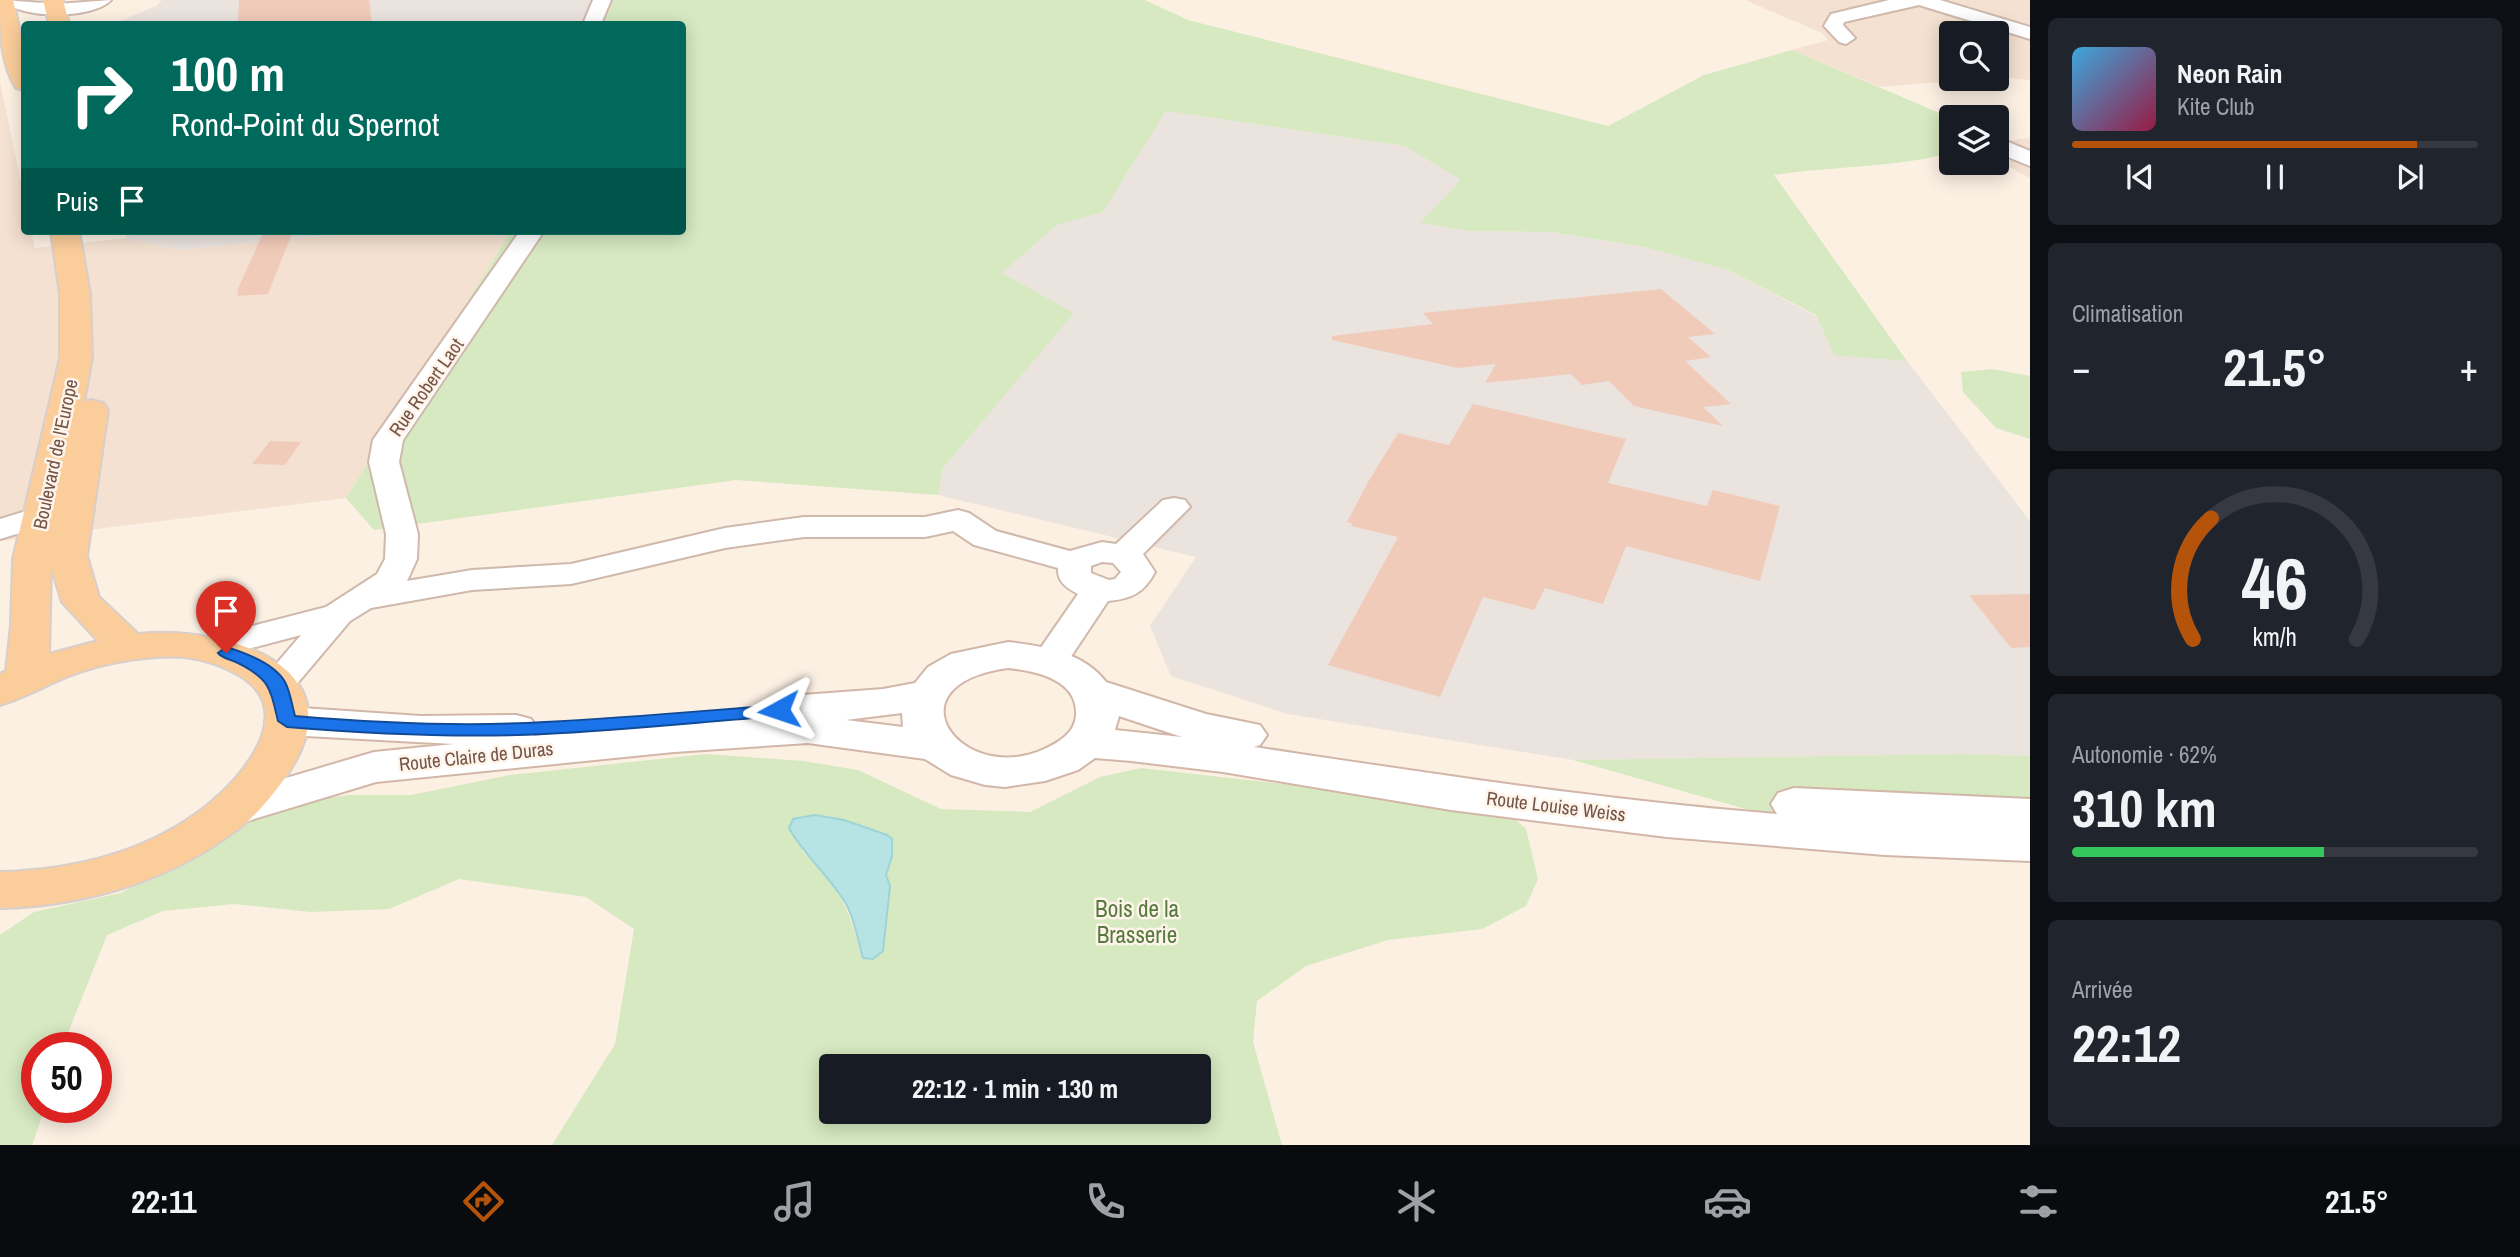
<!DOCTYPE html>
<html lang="fr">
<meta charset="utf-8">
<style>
:root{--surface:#171b24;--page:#20242c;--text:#f1f3f6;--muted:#9ea1a6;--line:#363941;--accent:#b45309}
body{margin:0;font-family:"Archivo Narrow",sans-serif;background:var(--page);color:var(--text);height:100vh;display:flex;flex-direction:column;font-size:26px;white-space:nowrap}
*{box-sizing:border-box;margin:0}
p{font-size:23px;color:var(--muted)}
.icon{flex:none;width:38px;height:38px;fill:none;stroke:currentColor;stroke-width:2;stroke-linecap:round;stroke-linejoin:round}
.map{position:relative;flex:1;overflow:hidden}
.sheet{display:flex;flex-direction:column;gap:18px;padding:18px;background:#0d0f14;width:490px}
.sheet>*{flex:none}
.hud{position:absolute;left:21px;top:21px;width:665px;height:214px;border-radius:7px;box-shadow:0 4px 18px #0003;background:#00695c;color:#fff;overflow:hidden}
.fabs{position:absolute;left:1939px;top:21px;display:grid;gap:14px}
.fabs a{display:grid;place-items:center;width:70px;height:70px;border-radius:7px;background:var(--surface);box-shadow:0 4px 18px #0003;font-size:35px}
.speed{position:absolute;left:21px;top:1032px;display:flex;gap:14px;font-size:35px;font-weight:700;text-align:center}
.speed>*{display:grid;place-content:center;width:91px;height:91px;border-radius:50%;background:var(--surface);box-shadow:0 4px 18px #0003;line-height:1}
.speed .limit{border:10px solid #d22;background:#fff;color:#111}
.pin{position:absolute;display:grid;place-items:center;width:60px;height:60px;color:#fff;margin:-72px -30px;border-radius:50% 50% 50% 0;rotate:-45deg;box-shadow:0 0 7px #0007}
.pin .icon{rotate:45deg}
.me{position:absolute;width:77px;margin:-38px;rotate:265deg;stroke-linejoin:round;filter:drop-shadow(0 0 5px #0008)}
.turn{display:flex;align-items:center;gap:24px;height:147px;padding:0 35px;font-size:32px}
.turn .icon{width:91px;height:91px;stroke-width:2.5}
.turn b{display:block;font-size:49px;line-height:60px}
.then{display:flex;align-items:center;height:66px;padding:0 35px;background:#0003;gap:14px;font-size:26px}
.big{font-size:52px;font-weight:700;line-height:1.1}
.sheet .widget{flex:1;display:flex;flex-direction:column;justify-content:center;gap:10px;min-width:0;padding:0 24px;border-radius:10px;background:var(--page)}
.sheet .dial{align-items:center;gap:0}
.dial svg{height:182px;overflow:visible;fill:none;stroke:var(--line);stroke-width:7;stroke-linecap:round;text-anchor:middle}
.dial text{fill:var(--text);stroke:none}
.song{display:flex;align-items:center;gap:21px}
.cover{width:84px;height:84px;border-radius:10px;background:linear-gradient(135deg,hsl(200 70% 55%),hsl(340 70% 35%))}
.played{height:7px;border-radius:4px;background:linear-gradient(90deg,var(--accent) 85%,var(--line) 85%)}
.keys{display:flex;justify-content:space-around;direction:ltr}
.heat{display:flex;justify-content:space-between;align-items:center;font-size:38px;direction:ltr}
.charge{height:10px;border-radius:5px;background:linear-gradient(90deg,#34c759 62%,var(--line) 0)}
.trip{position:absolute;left:819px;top:1054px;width:392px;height:70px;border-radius:7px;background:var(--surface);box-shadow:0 4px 18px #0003;font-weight:700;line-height:70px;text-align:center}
.tabs{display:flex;height:112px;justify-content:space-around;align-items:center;background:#090b0e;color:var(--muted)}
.tabs .icon{width:49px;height:49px}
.tabs .current{color:var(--accent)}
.tabs b{font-size:32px;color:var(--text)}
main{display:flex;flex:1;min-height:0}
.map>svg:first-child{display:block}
.residential{fill:#f4e1d1}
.industrial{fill:#ebe3de}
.green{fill:#d6e9c1;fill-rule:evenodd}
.water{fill:#b7e3e5;stroke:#9ed4d7;stroke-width:2}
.building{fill:#f1cbba}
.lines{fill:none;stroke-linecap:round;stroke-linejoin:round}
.street-casing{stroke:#cfb8ac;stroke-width:4}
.secondary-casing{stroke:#d2b7a9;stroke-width:4}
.primary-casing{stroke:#d8cfcc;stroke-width:4}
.street{fill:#fff;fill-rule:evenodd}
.secondary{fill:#fff;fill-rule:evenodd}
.primary{fill:#fbcd9b;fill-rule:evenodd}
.route{fill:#1a73e8;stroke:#114b97;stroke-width:2}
.labels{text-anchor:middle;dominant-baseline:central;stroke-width:5;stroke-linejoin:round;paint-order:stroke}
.street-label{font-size:19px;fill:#745449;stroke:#fff4e9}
.near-park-label{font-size:23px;fill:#577a41;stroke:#fff4e9}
</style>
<main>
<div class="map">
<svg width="2030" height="1145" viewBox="0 0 2030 1145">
<rect width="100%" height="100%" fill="#fcf0e3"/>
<g class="residential">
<path d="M1745,0H2030V80L1997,77V33H1951V79H1977L1880,87L1792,50L1828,40L1822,33Z"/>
<path d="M0,82L24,197V231H31L35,248L126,238L178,250L370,231H511L346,498L0,541Z"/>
<path d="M2030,138V178L1997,160V142Z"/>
</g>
<g class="industrial">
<path d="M162,0H614L603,24H114L156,6Z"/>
<path d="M1166,111L1405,146L1462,180L1421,223L1471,231L1551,232L1644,247L1728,270L1816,316L1834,354L1907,361L2030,521V756L1963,754L1573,760L1288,714L1171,676L1150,626L1196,557L938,495L943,468L1073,313L1002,273L1057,225L1103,212Z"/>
<path d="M126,231H370L178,250L126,238Z"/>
</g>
<g class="green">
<path d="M614,0H1145L1188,20L1608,126L1704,75L1792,50L1951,118V153C1893,168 1833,166 1774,175L1907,361L1834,355L1816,315L1728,270L1644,247L1551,232L1471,231L1420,223L1461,180L1405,146L1166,111L1103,212L1057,225L1002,273L1074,313L943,468L938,495L736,480L374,530L346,498L511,231H682V24H603Z"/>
<path d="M1992,369L2030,376V439L1996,428L1963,392L1961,372Z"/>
<path d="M706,754L803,761L858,770L941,809L1030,812L1100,777L1141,768L1504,809L1526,829L1538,879L1526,906L1482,929L1388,940L1306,966L1257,1001L1253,1042L1282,1145H552L615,1044L634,929L586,897L459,879L389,909L310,912L234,904L163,911L107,935L62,1048H37V1108H45L32,1145H0V935L34,912L121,893L281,804L349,795H411L510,775ZM815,815L844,820L887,835L892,856L886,875L890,886L863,958C848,907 841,888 802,851ZM831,1066H1199V1111H831Z"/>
<path d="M1963,754L2030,756V830L1774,817L1573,760Z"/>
</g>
<path class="water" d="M815,815L844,820L887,835L892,839V856L886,875L890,886L883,951L873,959L863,958C858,941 855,920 846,904C830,876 805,857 789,828L793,819Z"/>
<g class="building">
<path d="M239,0H369L372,24H238Z"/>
<path d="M264,231H293L268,294L237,296L239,290L237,291Z"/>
<path d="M1661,289L1715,334L1688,337L1711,357L1685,361L1731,404L1703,407L1723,426L1634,406L1609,381L1582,385L1571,374L1485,383L1496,364L1458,368L1332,340V336L1433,324L1423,313Z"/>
<path d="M1473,404L1626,439L1608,483L1707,506L1713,490L1780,506L1760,581L1626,546L1603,604L1545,588L1534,610L1483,597L1440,697L1328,665L1398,537L1351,526L1352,523L1347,522L1368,482L1398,433L1449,445Z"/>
<path d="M270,441L301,442L285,465L252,464Z"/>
<path d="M2030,594V647L2011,648L1969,595Z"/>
</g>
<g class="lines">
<defs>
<g id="street">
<path d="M3,0L57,4L111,0C94,19 20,20 3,0Z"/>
<path d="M593,0H611L601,24H583Z"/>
<path d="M1889,0H1940L2030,27V39L1919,5L1844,22L1843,25L1855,38L1846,44L1839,42L1824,26L1831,14Z"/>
<path d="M2006,141L2030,151V166L1998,153L1997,146Z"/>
<path d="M520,231H544L403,440L399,462L418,534L417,559L407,581L472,570L571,564L725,528L804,517H925L958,510L969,513L996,531L1070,551L1102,542L1116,544L1163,500L1174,498L1185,500L1190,507L1143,554L1155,572C1144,593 1131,599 1108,601L1062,670L1049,673L1036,670L1031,662L1078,594C1067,588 1057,582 1058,568L974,545L953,531L925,537H804L725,548L571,584L472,590L371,608L350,621L290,692L277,696L264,692L259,684L301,635L210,659L198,656L192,648L198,640L326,607L377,574L385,559L386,534L369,462L373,440ZM1102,562L1113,563L1121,572L1115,579L1109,580L1091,573V566Z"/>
<path d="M42,506L53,509L58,516L53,523L0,539V519Z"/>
</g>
<path id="secondary" d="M1008,642C1044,646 1083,652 1106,682L1206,714L1260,725L1267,735L1260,745L1254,747C1428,773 1601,800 1777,814L1771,804L1778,793L1794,788L2030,799V861L1885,855L1667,837L1451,810L1223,772L1131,761L1095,758L1078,770L1045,781L1005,787L985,785L951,775L925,759L808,743L674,752L376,782L231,826L215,821L208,810L215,799L374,752L454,744L287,735L272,731L265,721L272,711L287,707L421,716L516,715L531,719L538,729L533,736L674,722L772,717L768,710L774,700L789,696L883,689L915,683L928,667L951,654ZM1008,668C1035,671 1078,679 1076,715C1075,727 1069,734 1059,741C971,799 878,686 1008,668ZM902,713L903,727L846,720ZM1119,716L1182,737L1115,730Z"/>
<g id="primary">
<path d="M0,0H13L24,50V90L16,88C0,63 0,29 0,0Z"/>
<path d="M43,0H63L69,24H49Z"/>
<path d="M51,231H79L90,294L92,358L84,402L91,400L103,403L108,410L87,556L99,597L138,634C230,625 366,669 282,782C268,801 253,819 234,832C167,882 83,906 0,908V872C73,870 146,853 205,807C247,774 304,704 229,670C207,659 182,655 157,657C127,659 97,665 69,676C46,685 24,698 0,705V674L6,671L11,626L13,559L60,358V294ZM51,566L62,602L98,641L49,654Z"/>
</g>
</defs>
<use href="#street" class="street-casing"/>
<use href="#secondary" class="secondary-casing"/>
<use href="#primary" class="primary-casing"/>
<use href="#street" class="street"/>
<use href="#secondary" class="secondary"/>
<use href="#primary" class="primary"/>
</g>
<path class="route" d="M226,647C246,653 274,663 285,682C290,691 292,705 295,716C377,723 462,727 545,722C623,718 701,711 779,705L787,710L779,716C700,722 622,730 544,734C458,738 372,734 287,727L278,721C270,688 270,679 238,663C230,659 223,659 218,653Z"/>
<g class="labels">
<g class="street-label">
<text transform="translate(426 387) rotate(-55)">Rue Robert Laot</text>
<text transform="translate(55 454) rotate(-78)">Boulevard de l'Europe</text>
<text transform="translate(476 756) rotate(-6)">Route Claire de Duras</text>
<text transform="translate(1556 806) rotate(7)">Route Louise Weiss</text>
</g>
<g class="near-park-label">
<text x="1137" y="908">Bois de la<tspan x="1137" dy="26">Brasserie</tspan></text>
</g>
</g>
</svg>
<div class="fabs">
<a><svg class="icon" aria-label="search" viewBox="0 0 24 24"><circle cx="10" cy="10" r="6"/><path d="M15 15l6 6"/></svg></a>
<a><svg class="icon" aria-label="layers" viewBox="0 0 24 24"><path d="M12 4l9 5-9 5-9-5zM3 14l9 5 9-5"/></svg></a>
</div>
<div class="speed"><div class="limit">50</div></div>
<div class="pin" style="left:226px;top:653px;background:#d93025"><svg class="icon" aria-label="arrive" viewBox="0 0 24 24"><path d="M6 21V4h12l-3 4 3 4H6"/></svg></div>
<svg class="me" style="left:779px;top:710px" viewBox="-20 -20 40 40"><path d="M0-17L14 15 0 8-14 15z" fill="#1a73e8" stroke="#fff" stroke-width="4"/></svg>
<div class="trip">22:12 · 1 min · 130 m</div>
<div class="hud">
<div class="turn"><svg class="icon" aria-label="right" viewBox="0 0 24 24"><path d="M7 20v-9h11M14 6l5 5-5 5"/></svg><div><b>100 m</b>Rond-Point du Spernot</div></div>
<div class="then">Puis<svg class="icon" aria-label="arrive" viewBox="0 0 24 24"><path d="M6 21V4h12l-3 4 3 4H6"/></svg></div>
</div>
</div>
<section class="sheet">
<div class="widget">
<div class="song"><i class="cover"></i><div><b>Neon Rain</b><p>Kite Club</p></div></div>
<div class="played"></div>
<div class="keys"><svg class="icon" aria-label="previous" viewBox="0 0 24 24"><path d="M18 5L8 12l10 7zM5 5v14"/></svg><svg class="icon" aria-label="pause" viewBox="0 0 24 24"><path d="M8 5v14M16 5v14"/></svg><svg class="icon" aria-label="next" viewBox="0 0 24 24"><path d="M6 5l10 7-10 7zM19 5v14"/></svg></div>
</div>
<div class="widget"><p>Climatisation</p>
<div class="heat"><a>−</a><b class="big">21.5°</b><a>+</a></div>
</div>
<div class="widget dial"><svg viewBox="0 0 100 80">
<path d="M14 69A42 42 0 1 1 86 69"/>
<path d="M14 69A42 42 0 0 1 22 16" stroke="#b45309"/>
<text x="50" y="56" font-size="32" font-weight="700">46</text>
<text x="50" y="72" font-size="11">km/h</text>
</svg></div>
<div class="widget"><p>Autonomie · 62%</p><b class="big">310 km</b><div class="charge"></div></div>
<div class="widget"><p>Arrivée</p><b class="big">22:12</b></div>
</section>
</main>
<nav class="tabs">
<b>22:11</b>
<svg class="icon current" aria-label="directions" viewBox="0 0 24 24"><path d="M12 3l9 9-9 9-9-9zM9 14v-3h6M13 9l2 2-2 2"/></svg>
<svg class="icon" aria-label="music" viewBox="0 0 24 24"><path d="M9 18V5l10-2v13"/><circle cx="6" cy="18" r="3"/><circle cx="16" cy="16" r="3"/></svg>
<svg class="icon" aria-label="phone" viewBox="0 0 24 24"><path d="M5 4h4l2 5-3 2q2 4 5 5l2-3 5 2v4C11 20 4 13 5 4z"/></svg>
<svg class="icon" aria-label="climate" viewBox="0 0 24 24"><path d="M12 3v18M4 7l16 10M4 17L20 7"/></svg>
<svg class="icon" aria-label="car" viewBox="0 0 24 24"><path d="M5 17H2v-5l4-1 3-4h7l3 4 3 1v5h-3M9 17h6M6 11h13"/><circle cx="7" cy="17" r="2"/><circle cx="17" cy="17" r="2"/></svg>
<svg class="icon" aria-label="filters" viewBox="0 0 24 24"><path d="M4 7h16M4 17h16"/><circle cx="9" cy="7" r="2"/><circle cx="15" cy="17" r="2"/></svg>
<b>21.5°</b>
</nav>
